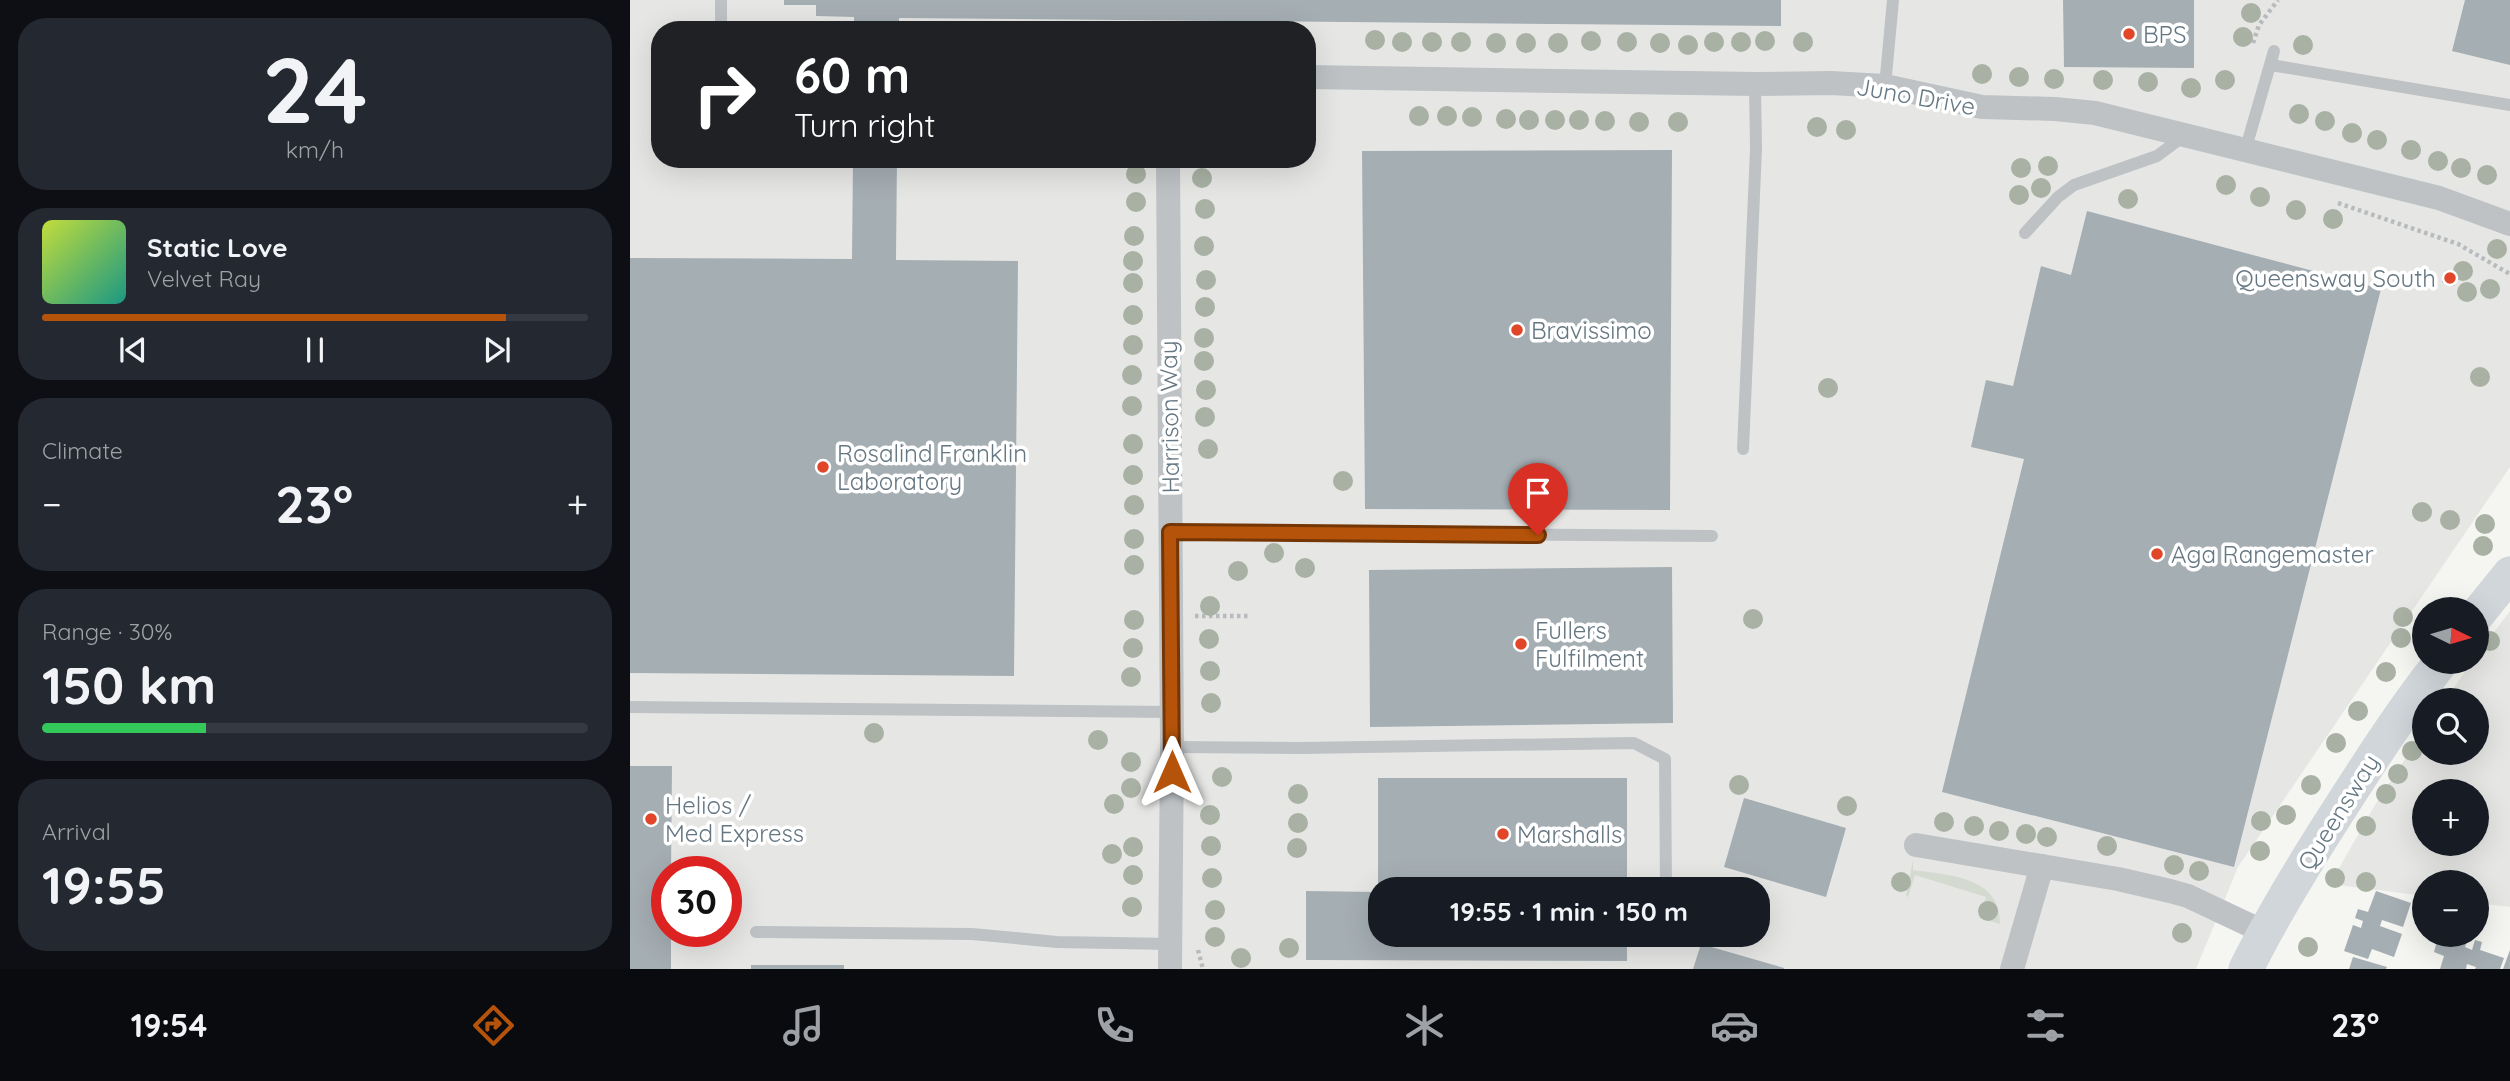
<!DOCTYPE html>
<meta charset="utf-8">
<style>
:root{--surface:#171b24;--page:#242831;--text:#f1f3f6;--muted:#9ea1a6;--line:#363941;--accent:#b45309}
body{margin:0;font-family:Quicksand,sans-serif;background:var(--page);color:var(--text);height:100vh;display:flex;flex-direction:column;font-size:26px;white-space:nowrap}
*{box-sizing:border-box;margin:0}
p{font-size:23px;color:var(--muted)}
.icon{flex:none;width:38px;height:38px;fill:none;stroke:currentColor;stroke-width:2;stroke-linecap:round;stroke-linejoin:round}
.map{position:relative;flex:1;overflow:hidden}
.panel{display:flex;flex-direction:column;gap:18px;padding:18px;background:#0d0f14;width:630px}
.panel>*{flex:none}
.guide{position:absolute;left:21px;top:21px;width:665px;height:147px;border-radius:28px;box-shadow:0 7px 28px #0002;background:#202124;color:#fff;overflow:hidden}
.needle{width:46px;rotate:95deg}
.tools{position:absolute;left:1782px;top:597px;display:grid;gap:14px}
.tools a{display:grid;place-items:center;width:77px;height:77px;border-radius:50%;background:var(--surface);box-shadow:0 7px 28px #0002;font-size:35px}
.speed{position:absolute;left:21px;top:856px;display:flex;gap:14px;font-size:35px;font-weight:700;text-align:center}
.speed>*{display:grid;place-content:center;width:91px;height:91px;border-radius:50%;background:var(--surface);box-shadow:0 7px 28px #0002;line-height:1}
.speed .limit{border:10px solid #d22;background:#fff;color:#111}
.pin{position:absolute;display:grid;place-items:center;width:60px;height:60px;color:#fff;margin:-72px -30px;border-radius:50% 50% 50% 0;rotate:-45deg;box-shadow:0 0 7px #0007}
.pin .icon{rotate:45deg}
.me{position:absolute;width:77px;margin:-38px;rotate:0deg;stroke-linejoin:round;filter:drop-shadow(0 0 5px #0008)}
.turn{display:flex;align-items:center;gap:24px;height:147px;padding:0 28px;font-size:32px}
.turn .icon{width:91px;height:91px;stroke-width:2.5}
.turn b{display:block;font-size:49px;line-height:60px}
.big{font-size:52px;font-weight:800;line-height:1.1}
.panel .tile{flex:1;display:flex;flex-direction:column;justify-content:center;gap:10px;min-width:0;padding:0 24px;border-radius:28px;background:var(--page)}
.panel .dial{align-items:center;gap:0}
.dial b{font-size:91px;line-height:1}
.song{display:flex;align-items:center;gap:21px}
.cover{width:84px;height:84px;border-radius:10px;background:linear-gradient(135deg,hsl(70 70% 55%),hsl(170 70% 35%))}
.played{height:7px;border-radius:4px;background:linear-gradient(90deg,var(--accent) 85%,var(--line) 85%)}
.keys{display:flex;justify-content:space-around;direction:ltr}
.heat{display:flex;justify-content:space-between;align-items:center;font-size:38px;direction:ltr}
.charge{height:10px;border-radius:5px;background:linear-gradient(90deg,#34c759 30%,var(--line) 0)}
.trip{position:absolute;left:738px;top:877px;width:402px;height:70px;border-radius:28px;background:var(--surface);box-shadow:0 7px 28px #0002;font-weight:800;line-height:70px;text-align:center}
.tabs{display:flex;height:112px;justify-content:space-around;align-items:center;background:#090b0e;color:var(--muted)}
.tabs .icon{width:49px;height:49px}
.tabs .current{color:var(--accent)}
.tabs b{font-size:32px;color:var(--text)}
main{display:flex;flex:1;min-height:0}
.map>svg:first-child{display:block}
.built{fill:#e6e7e5;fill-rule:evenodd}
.green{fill:#d5dad1}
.building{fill:#a5aeb3}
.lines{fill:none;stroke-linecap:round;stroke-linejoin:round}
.path{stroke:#b8bbbd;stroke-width:4.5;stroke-dasharray:3.5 3.5;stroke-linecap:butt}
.lane{stroke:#bec2c5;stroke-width:12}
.street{stroke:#bec2c5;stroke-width:24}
.secondary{stroke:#d1d6da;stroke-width:35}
.tree{fill:#a8b1a3}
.route-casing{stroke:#753606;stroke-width:18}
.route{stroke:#b45309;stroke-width:12}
.poi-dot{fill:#e04627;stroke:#fff;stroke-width:2.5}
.labels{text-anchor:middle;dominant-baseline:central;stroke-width:7;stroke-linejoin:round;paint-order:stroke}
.poi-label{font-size:24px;fill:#657782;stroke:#fff;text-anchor:start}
.street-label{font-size:24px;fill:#657782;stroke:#fff}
</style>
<main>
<section class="panel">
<div class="tile dial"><b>24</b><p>km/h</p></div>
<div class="tile">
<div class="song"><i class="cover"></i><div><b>Static Love</b><p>Velvet Ray</p></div></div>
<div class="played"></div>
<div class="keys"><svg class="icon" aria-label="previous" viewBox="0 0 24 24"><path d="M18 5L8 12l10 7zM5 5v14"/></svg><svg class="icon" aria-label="pause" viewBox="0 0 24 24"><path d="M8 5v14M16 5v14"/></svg><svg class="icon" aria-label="next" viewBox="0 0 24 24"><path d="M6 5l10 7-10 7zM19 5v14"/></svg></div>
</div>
<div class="tile"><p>Climate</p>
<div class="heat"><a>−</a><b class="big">23°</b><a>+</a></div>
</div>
<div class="tile"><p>Range · 30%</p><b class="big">150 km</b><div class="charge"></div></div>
<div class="tile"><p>Arrival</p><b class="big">19:55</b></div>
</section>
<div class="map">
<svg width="1880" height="969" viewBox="0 0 1880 969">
<rect width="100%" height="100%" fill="#f5f5f1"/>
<g class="built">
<path d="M0,0H1880V467L1608,867L1566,969H0ZM30,30H677V159H30ZM37,872H96V931H37ZM751,889H1129V934H751Z"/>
<path d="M1880,611V907L1846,903V882H1794V896L1700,884L1745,805L1794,730V752H1846V700H1815L1842,662H1846V656ZM1846,791V844H1794V791Z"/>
</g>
<path class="green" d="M1283,860V870C1318,875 1371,876 1370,924L1349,918L1356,897L1285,875L1278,897L1276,896Z"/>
<g class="building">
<path d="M154,0H1151V26L269,18V30H224V17L186,16V5H154Z"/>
<path d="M1433,0H1564V68L1434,67Z"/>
<path d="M1835,0H1880V65L1822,51Z"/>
<path d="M1042,150L1040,510L735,509L732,151Z"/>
<path d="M223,159H267L266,260L388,261L384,676L0,673V258L222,259Z"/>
<path d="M1457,211L1751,289L1604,867L1312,792L1394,459L1341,447L1356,380L1383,386L1411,266L1441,275Z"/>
<path d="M1816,270L1827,274L1824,286L1812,282Z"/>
<path d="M1042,567L1043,723L740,727L739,570Z"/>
<path d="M0,766H42L41,872H37V931H41V969H0Z"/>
<path d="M748,778H997V889H751V934H997V961L676,960V891L748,892Z"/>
<path d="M1114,798L1216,828L1196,897L1094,867Z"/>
<path d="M1746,891L1781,903L1773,927L1752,920L1750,926L1772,934L1764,957L1742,949L1738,959L1714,951L1723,925L1731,928L1733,921L1725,918L1728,909L1738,912Z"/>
<path d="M1809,934H1839L1835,947L1842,950L1845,940L1852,942L1850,950L1874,958L1870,969H1845L1846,967L1837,964L1836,969H1810L1814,956L1804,952Z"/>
<path d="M1071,944L1154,968V969H1063Z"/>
<path d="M1880,950V969H1873Z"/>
<path d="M1723,957L1757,967L1756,969H1719Z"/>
<rect x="121" y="965" width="93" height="4"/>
</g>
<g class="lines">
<g class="path">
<path d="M1623,43L1629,25L1648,0"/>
<path d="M1708,203L1828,244L1880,274"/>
<path d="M565,616H620"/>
<path d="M568,950L573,969"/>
</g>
<g class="lane">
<path d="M91,30V0"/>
<path d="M1641,65L1880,105"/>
<path d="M1255,86L1263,0"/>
<path d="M1615,151L1644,51"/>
<path d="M1395,233L1428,197L1444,185L1527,156L1554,136"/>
<path d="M1113,449L1126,149L1125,84"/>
<path d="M540,532L1082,536"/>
<path d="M0,707L541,712"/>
<path d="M542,747L671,748L1004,743L1035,759L1036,889"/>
<path d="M126,932L342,934L427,942L541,944"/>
<path d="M1036,934V938"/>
</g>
<g class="street">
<path d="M677,77L1125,84L1201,83L1255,86L1352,107L1425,109L1465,113L1809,198L1880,224"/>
<path d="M538,159L542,747L540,969"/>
<path d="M1286,845L1488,879L1540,891L1558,896L1634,932"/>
<path d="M1382,969L1412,866"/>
</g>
<g class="secondary">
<path d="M1846,616L1880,574"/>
<path d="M1616,969C1642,916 1673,866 1705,816C1739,763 1772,711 1811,662"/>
</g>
</g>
<g class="tree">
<circle cx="1621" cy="13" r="10"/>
<circle cx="1613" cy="37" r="10"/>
<circle cx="745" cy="40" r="10"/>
<circle cx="961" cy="41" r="10"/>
<circle cx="1135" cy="41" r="10"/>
<circle cx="772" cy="42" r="10"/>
<circle cx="802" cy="42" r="10"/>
<circle cx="831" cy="42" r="10"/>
<circle cx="997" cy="42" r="10"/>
<circle cx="1084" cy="42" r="10"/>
<circle cx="1111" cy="42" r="10"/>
<circle cx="1173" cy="42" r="10"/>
<circle cx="866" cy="43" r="10"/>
<circle cx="896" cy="43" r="10"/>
<circle cx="928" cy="43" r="10"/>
<circle cx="1030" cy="43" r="10"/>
<circle cx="1058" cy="45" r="10"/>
<circle cx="1673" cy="45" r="10"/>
<circle cx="1352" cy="74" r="10"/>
<circle cx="1389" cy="77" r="10"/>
<circle cx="1424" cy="79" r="10"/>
<circle cx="1473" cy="80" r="10"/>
<circle cx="1595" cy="80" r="10"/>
<circle cx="1518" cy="82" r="10"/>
<circle cx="1561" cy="88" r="10"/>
<circle cx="1669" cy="114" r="10"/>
<circle cx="789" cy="116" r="10"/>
<circle cx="817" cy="116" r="10"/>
<circle cx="842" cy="117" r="10"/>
<circle cx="876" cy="119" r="10"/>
<circle cx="899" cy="120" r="10"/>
<circle cx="925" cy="120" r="10"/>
<circle cx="949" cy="120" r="10"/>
<circle cx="975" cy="121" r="10"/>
<circle cx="1695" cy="121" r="10"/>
<circle cx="1009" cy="122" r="10"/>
<circle cx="1048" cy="122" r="10"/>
<circle cx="1187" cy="127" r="10"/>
<circle cx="1216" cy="130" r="10"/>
<circle cx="1722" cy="133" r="10"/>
<circle cx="1747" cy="140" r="10"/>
<circle cx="1781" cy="150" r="10"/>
<circle cx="1808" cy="161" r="10"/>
<circle cx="1418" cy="166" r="10"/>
<circle cx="1391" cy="168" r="10"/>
<circle cx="1831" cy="168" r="10"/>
<circle cx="506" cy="174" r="10"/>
<circle cx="1857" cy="175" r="10"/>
<circle cx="572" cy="178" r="10"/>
<circle cx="1596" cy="185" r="10"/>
<circle cx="1411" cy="188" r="10"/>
<circle cx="1389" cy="195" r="10"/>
<circle cx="1630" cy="197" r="10"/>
<circle cx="1498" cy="199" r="10"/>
<circle cx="506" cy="202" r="10"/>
<circle cx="575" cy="209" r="10"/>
<circle cx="1666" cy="210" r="10"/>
<circle cx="1703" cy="219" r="10"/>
<circle cx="504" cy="236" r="10"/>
<circle cx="574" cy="246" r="10"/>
<circle cx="1867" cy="249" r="10"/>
<circle cx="503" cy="261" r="10"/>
<circle cx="1833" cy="271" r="10"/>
<circle cx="576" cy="280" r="10"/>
<circle cx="503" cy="283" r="10"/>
<circle cx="1860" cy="289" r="10"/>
<circle cx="1837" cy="292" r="10"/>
<circle cx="575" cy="307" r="10"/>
<circle cx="503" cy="315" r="10"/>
<circle cx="574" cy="338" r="10"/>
<circle cx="503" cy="345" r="10"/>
<circle cx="574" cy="361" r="10"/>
<circle cx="502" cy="375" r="10"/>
<circle cx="1850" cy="377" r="10"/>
<circle cx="1198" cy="388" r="10"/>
<circle cx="576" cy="390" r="10"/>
<circle cx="502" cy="406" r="10"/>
<circle cx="575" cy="417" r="10"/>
<circle cx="503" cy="444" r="10"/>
<circle cx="578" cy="449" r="10"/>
<circle cx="503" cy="475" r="10"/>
<circle cx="713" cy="481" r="10"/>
<circle cx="504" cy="505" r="10"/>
<circle cx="1792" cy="512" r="10"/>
<circle cx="1820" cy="520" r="10"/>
<circle cx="1855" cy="524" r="10"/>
<circle cx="504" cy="539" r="10"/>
<circle cx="1853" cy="546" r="10"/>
<circle cx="644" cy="553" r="10"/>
<circle cx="504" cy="565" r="10"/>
<circle cx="675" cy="568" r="10"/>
<circle cx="608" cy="571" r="10"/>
<circle cx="580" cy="606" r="10"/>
<circle cx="1773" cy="617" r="10"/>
<circle cx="1123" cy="619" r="10"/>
<circle cx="504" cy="620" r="10"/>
<circle cx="1771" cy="638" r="10"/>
<circle cx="579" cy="639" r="10"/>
<circle cx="1860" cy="641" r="10"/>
<circle cx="503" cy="648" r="10"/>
<circle cx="580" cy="671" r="10"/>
<circle cx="1756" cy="672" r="10"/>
<circle cx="501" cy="677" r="10"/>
<circle cx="581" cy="703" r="10"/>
<circle cx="1728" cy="711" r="10"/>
<circle cx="244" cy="733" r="10"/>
<circle cx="468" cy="740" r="10"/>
<circle cx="1706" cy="743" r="10"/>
<circle cx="1782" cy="751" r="10"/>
<circle cx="501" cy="762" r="10"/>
<circle cx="1768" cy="774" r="10"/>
<circle cx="592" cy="777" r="10"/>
<circle cx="1109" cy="785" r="10"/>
<circle cx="1681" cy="785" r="10"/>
<circle cx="501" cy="788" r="10"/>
<circle cx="668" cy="794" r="10"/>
<circle cx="1756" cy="794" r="10"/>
<circle cx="484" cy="804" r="10"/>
<circle cx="1217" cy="806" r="10"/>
<circle cx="580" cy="815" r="10"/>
<circle cx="1656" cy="815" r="10"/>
<circle cx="1631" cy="821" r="10"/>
<circle cx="1314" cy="822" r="10"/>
<circle cx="668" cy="823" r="10"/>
<circle cx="1344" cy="826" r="10"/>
<circle cx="1736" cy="826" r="10"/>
<circle cx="1369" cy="831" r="10"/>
<circle cx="1396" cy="834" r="10"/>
<circle cx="1417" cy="837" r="10"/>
<circle cx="581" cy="846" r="10"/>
<circle cx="1477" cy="846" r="10"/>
<circle cx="503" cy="847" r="10"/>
<circle cx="667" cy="848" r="10"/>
<circle cx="1630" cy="851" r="10"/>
<circle cx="482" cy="854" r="10"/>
<circle cx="1544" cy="865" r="10"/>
<circle cx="1569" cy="871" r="10"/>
<circle cx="503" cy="875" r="10"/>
<circle cx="582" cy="878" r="10"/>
<circle cx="1705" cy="878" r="10"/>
<circle cx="1271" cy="882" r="10"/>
<circle cx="1736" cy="882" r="10"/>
<circle cx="502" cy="907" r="10"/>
<circle cx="585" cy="910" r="10"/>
<circle cx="1358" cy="911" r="10"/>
<circle cx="1552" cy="933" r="10"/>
<circle cx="585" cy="937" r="10"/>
<circle cx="1678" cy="947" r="10"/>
<circle cx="659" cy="948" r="10"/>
<circle cx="611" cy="958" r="10"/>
</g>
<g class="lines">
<defs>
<path id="route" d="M542,772L540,532L908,535"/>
</defs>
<use href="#route" class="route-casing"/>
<use href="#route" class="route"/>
</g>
<g class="poi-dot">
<circle cx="1499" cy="34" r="7"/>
<circle cx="1820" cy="278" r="7"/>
<circle cx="887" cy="330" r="7"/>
<circle cx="193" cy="467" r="7"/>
<circle cx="1527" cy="554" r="7"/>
<circle cx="891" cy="644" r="7"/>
<circle cx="21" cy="819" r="7"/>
<circle cx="873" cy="834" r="7"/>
</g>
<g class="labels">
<g class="poi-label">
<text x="1513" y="34">BPS</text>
<text x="1806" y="278" text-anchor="end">Queensway South</text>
<text x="901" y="330">Bravissimo</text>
<text x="207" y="453">Rosalind Franklin<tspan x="207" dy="28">Laboratory</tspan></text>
<text x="1541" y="554">Aga Rangemaster</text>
<text x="905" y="630">Fullers<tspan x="905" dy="28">Fulfilment</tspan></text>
<text x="35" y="805">Helios /<tspan x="35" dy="28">Med Express</tspan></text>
<text x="887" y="834">Marshalls</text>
</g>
<g class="street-label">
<text transform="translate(1286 96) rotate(10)">Juno Drive</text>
<text transform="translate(539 417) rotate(-91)">Harrison Way</text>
<text transform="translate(1708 812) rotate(-58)">Queensway</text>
</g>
</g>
</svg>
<div class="tools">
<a><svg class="needle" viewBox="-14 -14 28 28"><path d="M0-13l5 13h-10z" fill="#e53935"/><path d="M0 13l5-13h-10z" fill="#9ea1a6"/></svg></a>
<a><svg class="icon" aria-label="search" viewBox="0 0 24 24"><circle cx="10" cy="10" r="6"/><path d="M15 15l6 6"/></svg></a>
<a>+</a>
<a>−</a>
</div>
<div class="speed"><div class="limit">30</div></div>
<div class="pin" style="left:908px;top:535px;background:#d93025"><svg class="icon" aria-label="arrive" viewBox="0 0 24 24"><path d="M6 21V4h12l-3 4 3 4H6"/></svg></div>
<svg class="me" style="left:542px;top:772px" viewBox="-20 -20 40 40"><path d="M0-17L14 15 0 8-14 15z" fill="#b45309" stroke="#fff" stroke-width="4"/></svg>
<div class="trip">19:55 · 1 min · 150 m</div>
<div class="guide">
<div class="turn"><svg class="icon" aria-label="right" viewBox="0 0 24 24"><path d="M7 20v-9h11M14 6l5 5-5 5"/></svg><div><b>60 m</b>Turn right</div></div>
</div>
</div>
</main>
<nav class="tabs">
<b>19:54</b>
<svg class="icon current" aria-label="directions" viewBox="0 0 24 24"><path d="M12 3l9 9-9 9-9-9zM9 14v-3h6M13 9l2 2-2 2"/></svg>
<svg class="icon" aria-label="music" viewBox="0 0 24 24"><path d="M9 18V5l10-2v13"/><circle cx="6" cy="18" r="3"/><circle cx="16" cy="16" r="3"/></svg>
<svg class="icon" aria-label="phone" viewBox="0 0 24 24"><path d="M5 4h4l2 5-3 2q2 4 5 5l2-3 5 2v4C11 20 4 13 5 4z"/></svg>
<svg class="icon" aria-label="climate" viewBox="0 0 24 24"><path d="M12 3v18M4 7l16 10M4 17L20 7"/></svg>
<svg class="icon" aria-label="car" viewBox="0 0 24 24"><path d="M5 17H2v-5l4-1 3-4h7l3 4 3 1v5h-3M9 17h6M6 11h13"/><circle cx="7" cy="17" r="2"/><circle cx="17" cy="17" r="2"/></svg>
<svg class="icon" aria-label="filters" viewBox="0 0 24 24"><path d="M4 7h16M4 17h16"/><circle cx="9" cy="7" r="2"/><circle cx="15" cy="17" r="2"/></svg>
<b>23°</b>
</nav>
